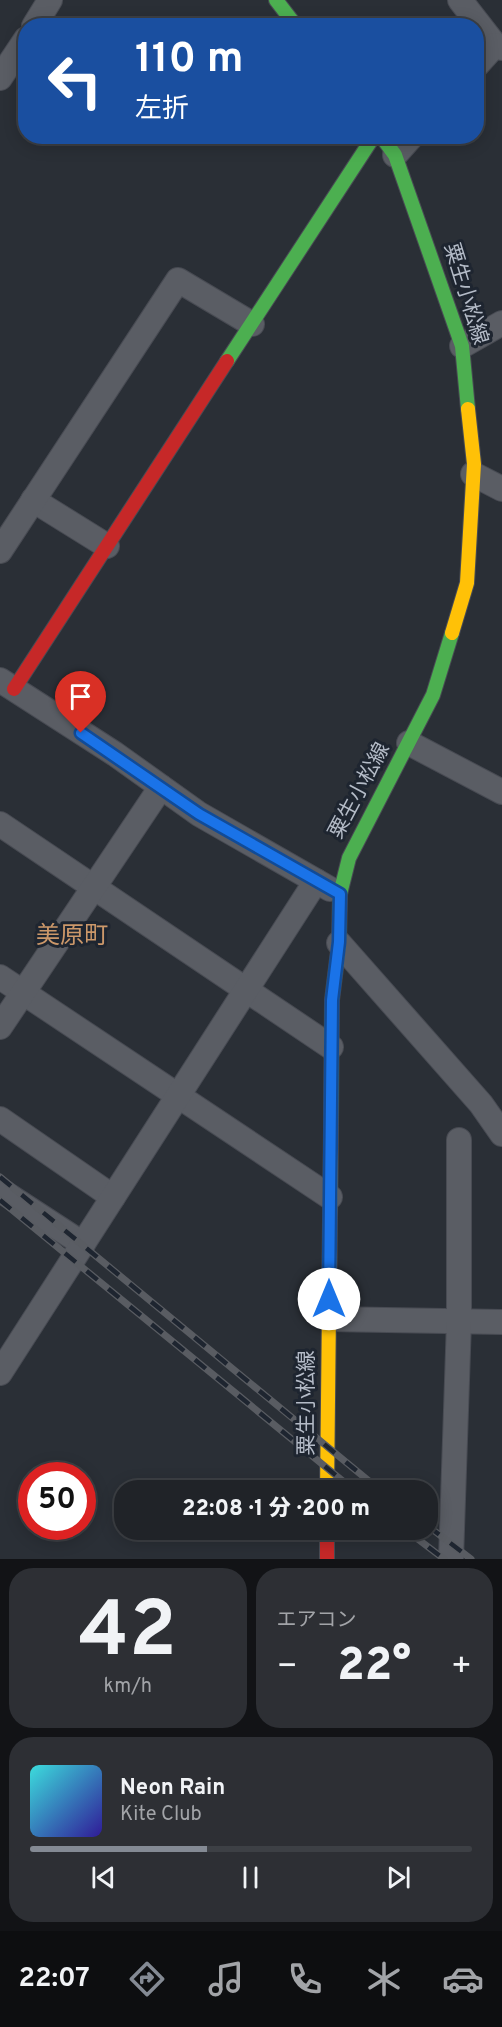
<!DOCTYPE html>
<html lang="ja">
<meta charset="utf-8">
<style>
:root{--surface:#202328;--page:#2d2f34;--text:#f1f3f6;--muted:#a2a4a8;--line:#3d4045;--accent:#848a94}
body{margin:0;font-family:Overpass,"Noto Sans JP",sans-serif;background:var(--page);color:var(--text);height:100vh;display:flex;flex-direction:column;font-size:22px;white-space:nowrap}
*{box-sizing:border-box;margin:0}
p{font-size:20px;color:var(--muted)}
.icon{flex:none;width:33px;height:33px;fill:none;stroke:currentColor;stroke-width:2;stroke-linecap:round;stroke-linejoin:round}
.map{position:relative;height:1559px;overflow:hidden}
.side{display:flex;flex-direction:column;gap:9px;padding:9px;background:#121316;flex:1}
.side>*{flex:none}
.hud{position:absolute;left:18px;top:18px;width:466px;height:126px;border-radius:24px;box-shadow:0 3px 15px #0003,0 0 0 2px var(--line);background:#1a4fa0;color:#fff;overflow:hidden}
.speed{position:absolute;left:18px;top:1462px;display:flex;gap:12px;font-size:30px;font-weight:700;text-align:center}
.speed>*{display:grid;place-content:center;width:78px;height:78px;border-radius:50%;background:var(--surface);box-shadow:0 3px 15px #0003,0 0 0 2px var(--line);line-height:1}
.speed .limit{border:9px solid #d22;background:#fff;color:#111}
.pin{position:absolute;display:grid;place-items:center;width:51px;height:51px;color:#fff;margin:-62px -26px;border-radius:50% 50% 50% 0;rotate:-45deg;box-shadow:0 0 6px #0007}
.pin .icon{rotate:45deg}
.me{position:absolute;width:66px;margin:-33px;rotate:0deg;stroke-linejoin:round;filter:drop-shadow(0 0 4px #0008)}
.turn{display:flex;align-items:center;gap:21px;height:126px;padding:0 18px;font-size:27px}
.turn .icon{width:78px;height:78px;stroke-width:2.5}
.turn b{display:block;font-size:42px;line-height:51px}
.big{font-size:45px;font-weight:800;line-height:1.1}
.side .widget{flex:1;display:flex;flex-direction:column;justify-content:center;gap:9px;min-width:0;padding:0 21px;border-radius:24px;background:var(--page)}
.side .dial{align-items:center;gap:0}
.dial b{font-size:78px;line-height:1}
.song{display:flex;align-items:center;gap:18px}
.cover{width:72px;height:72px;border-radius:9px;background:linear-gradient(135deg,hsl(180 70% 55%),hsl(250 70% 35%))}
.played{height:6px;border-radius:3px;background:linear-gradient(90deg,var(--accent) 40%,var(--line) 40%)}
.keys{display:flex;justify-content:space-around;direction:ltr}
.heat{display:flex;justify-content:space-between;align-items:center;font-size:33px;direction:ltr}
.side .tiles{flex:1;display:grid;gap:9px;grid-template-columns:1fr 1fr}
.widget:last-child{grid-column:span 2}
.trip{position:absolute;left:114px;top:1480px;width:324px;height:60px;border-radius:24px;background:var(--surface);box-shadow:0 3px 15px #0003,0 0 0 2px var(--line);font-weight:800;line-height:60px;text-align:center}
.menu{display:flex;height:96px;justify-content:space-around;align-items:center;background:#0d0e10;color:var(--muted)}
.menu .icon{width:42px;height:42px}
.menu .selected{color:var(--accent)}
.menu b{font-size:27px;color:var(--text)}
.map>svg:first-child{display:block}
.lines{fill:none;stroke-linecap:round;stroke-linejoin:round}
.street-casing{stroke:#484b53;stroke-width:26}
.fast-casing{stroke:#484b53;stroke-width:16}
.slow-casing{stroke:#484b53;stroke-width:16}
.jam-casing{stroke:#484b53;stroke-width:16}
.street{stroke:#5a5d64;stroke-width:24}
.fast{stroke:#4caf50;stroke-width:14}
.slow{stroke:#ffc107;stroke-width:14}
.jam{stroke:#c62828;stroke-width:14}
.rail-casing{stroke:#595c62;stroke-width:7}
.rail{stroke:#1e2530;stroke-width:4.5;stroke-dasharray:14;stroke-linecap:butt}
.route-casing{stroke:#114b97;stroke-width:15}
.route{stroke:#1a73e8;stroke-width:10}
.labels{text-anchor:middle;dominant-baseline:central;stroke-width:6;stroke-linejoin:round;paint-order:stroke}
.street-label{font-size:21px;fill:#b4bbc7;stroke:#1e2530}
.quarter-label{font-size:24px;fill:#cc986a;stroke:#1e2530}
</style>
<div class="map">
<svg width="502" height="1559" viewBox="0 0 502 1559">
<rect width="100%" height="100%" fill="#2a2f36"/>
<g class="lines">
<defs>
<g id="street">
<path d="M460,0L495,45L502,48"/>
<path d="M34,26L50,0"/>
<path d="M477,65L495,45"/>
<path d="M0,78L26,39"/>
<path d="M395,155L412,136"/>
<path d="M462,346L502,323"/>
<path d="M473,474L502,489"/>
<path d="M33,500L107,546"/>
<path d="M0,551L178,280L252,324"/>
<path d="M0,680L115,754L199,814L330,889"/>
<path d="M409,743L502,792"/>
<path d="M0,824L331,1047"/>
<path d="M339,943L481,1104L502,1134"/>
<path d="M0,977L330,1197"/>
<path d="M0,1027L161,787"/>
<path d="M0,1119L113,1197"/>
<path d="M0,1190L83,1244"/>
<path d="M329,1319L502,1322"/>
<path d="M0,1373L316,881"/>
<path d="M451,1559L459,1321V1140"/>
</g>
<g id="fast">
<path d="M276,0L296,26"/>
<path d="M381,136L395,155L462,346L468,409"/>
<path d="M227,361L374,136"/>
<path d="M331,1128L332,1000L339,943L340,894L349,858L433,695L452,633"/>
</g>
<g id="slow">
<path d="M452,633L467,583L474,464L468,409"/>
<path d="M327,1491L331,1128"/>
</g>
<g id="jam">
<path d="M14,689L227,361"/>
<path d="M327,1530V1559"/>
</g>
</defs>
<use href="#street" class="street-casing"/>
<use href="#fast" class="fast-casing"/>
<use href="#slow" class="slow-casing"/>
<use href="#jam" class="jam-casing"/>
<use href="#street" class="street"/>
<use href="#fast" class="fast"/>
<use href="#slow" class="slow"/>
<use href="#jam" class="jam"/>
<defs>
<g id="rail">
<path d="M0,1177L381,1491"/>
<path d="M0,1200L355,1491"/>
<path d="M428,1526L471,1559"/>
<path d="M406,1530L444,1559"/>
</g>
</defs>
<use href="#rail" class="rail-casing"/>
<use href="#rail" class="rail"/>
</g>
<g class="lines">
<defs>
<path id="route" d="M81,733L199,814L340,894L339,942L332,1000L329,1299"/>
</defs>
<use href="#route" class="route-casing"/>
<use href="#route" class="route"/>
</g>
<g class="labels">
<g class="street-label">
<text transform="translate(465 294) rotate(73)">粟生小松線</text>
<text transform="translate(360 791) rotate(-62)">粟生小松線</text>
<text transform="translate(307 1403) rotate(-90)">粟生小松線</text>
</g>
<g class="quarter-label">
<text x="72" y="937">美原町</text>
</g>
</g>
</svg>
<div class="speed"><div class="limit">50</div></div>
<div class="pin" style="left:81px;top:733px;background:#d93025"><svg class="icon" aria-label="arrive" viewBox="0 0 24 24"><path d="M6 21V4h12l-3 4 3 4H6"/></svg></div>
<svg class="me" style="left:329px;top:1299px" viewBox="-20 -20 40 40"><circle r="19" fill="#fff"/><path d="M0-13L10 11 0 6-10 11z" fill="#1a73e8"/></svg>
<div class="trip">22:08 · 1 分 · 200 m</div>
<div class="hud">
<div class="turn"><svg class="icon" aria-label="left" viewBox="0 0 24 24"><path d="M17 20v-9H6M10 6l-5 5 5 5"/></svg><div><b>110 m</b>左折</div></div>
</div>
</div>
<section class="side">
<div class="tiles">
<div class="widget dial"><b>42</b><p>km/h</p></div>
<div class="widget"><p>エアコン</p>
<div class="heat"><a>−</a><b class="big">22°</b><a>+</a></div>
</div>
<div class="widget">
<div class="song"><i class="cover"></i><div><b>Neon Rain</b><p>Kite Club</p></div></div>
<div class="played"></div>
<div class="keys"><svg class="icon" aria-label="previous" viewBox="0 0 24 24"><path d="M18 5L8 12l10 7zM5 5v14"/></svg><svg class="icon" aria-label="pause" viewBox="0 0 24 24"><path d="M8 5v14M16 5v14"/></svg><svg class="icon" aria-label="next" viewBox="0 0 24 24"><path d="M6 5l10 7-10 7zM19 5v14"/></svg></div>
</div>
</div>
</section>
<nav class="menu">
<b>22:07</b>
<svg class="icon selected" aria-label="directions" viewBox="0 0 24 24"><path d="M12 3l9 9-9 9-9-9zM9 14v-3h6M13 9l2 2-2 2"/></svg>
<svg class="icon" aria-label="music" viewBox="0 0 24 24"><path d="M9 18V5l10-2v13"/><circle cx="6" cy="18" r="3"/><circle cx="16" cy="16" r="3"/></svg>
<svg class="icon" aria-label="phone" viewBox="0 0 24 24"><path d="M5 4h4l2 5-3 2q2 4 5 5l2-3 5 2v4C11 20 4 13 5 4z"/></svg>
<svg class="icon" aria-label="climate" viewBox="0 0 24 24"><path d="M12 3v18M4 7l16 10M4 17L20 7"/></svg>
<svg class="icon" aria-label="car" viewBox="0 0 24 24"><path d="M5 17H2v-5l4-1 3-4h7l3 4 3 1v5h-3M9 17h6M6 11h13"/><circle cx="7" cy="17" r="2"/><circle cx="17" cy="17" r="2"/></svg>
</nav>
